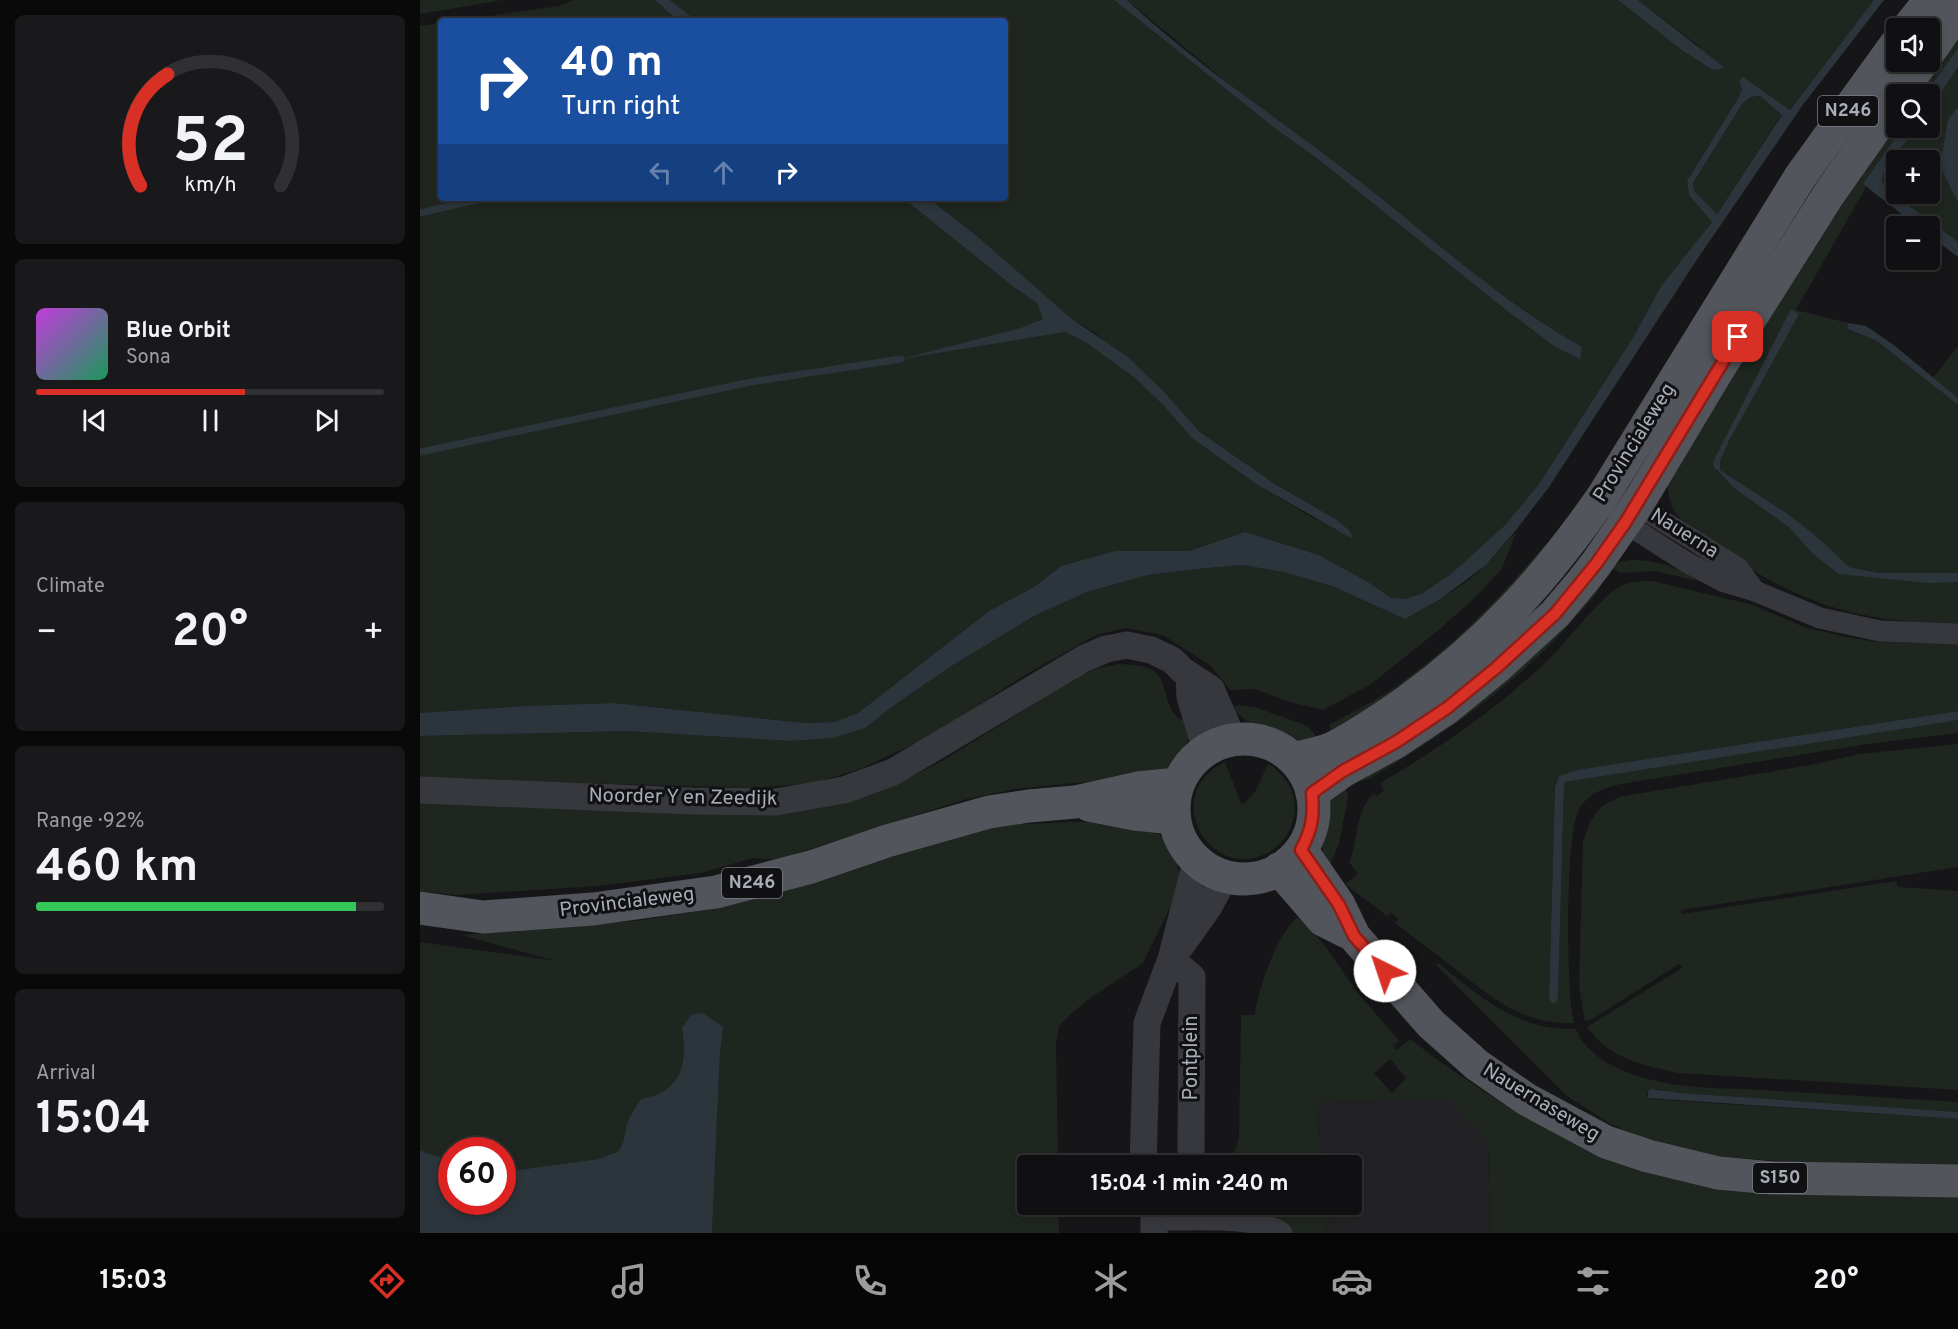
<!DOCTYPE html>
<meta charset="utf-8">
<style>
:root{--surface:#101012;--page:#19191b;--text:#f1f3f6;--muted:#9c9d9f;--line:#303032;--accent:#d93025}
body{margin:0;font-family:Overpass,sans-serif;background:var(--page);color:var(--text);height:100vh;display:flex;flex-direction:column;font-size:22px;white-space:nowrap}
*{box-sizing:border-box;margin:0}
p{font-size:20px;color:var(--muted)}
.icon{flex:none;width:33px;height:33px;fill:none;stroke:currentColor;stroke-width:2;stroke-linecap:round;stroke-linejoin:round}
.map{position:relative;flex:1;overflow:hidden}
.panel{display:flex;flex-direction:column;gap:15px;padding:15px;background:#09090a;width:420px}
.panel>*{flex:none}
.top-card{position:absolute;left:18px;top:18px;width:570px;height:183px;border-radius:6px;box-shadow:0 3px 9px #0003,0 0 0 2px var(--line);background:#1a4fa0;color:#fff;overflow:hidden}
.buttons{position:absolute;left:1466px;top:18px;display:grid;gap:12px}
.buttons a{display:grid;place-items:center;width:54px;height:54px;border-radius:6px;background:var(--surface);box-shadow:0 3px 9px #0003,0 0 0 2px var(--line);font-size:30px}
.speed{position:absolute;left:18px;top:1137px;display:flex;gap:12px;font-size:30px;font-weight:700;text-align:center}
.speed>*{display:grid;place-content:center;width:78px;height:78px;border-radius:50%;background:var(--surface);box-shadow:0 3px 9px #0003,0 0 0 2px var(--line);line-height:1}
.speed .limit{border:9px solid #d22;background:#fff;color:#111}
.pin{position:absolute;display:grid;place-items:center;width:51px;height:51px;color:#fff;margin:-26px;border-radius:12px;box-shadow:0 3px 9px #0006}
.me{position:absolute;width:66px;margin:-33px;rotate:319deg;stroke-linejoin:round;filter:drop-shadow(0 0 4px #0008)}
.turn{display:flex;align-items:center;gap:21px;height:126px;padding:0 24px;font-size:27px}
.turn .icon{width:78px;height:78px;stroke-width:2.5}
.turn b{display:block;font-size:42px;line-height:51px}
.lanes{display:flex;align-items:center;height:57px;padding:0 24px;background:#0003;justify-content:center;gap:30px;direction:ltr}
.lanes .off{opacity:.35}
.big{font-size:45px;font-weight:700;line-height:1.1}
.panel .card{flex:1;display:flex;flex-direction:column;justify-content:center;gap:9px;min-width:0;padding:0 21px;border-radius:9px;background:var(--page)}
.panel .dial{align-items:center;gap:0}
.dial svg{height:156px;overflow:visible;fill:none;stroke:var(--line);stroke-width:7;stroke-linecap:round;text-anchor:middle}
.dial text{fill:var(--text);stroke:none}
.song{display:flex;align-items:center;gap:18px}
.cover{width:72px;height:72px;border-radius:9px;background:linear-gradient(135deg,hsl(290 70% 55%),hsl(150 70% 35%))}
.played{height:6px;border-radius:3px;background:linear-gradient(90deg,var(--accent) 60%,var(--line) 60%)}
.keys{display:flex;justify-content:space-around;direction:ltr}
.heat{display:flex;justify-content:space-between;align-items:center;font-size:33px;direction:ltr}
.charge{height:9px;border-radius:4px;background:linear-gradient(90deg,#34c759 92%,var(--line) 0)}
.trip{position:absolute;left:597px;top:1155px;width:345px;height:60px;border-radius:6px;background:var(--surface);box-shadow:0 3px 9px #0003,0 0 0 2px var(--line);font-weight:700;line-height:60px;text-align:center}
.tab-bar{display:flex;height:96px;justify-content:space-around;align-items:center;background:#060607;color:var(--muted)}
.tab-bar .icon{width:42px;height:42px}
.tab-bar .on{color:var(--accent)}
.tab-bar b{font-size:27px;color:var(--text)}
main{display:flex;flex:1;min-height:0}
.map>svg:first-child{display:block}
.built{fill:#222225}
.green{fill:#1e261f;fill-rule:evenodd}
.water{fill:#2c353c;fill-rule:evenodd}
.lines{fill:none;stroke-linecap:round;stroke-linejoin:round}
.stream{stroke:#2c353c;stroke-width:7}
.minor{stroke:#37383d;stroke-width:21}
.tertiary{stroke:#37383d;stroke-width:27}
.primary{stroke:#53555c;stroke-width:33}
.route-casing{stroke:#8d1f18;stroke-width:15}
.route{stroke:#d93025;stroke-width:10}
.labels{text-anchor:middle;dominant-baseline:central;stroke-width:6;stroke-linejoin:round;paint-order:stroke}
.shield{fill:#111113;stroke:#7b7e86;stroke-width:1.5}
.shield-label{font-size:18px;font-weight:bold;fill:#a8adb8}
.street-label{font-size:20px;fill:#a8adb8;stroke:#111113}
</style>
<main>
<section class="panel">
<div class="card dial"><svg viewBox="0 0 100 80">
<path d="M14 69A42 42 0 1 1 86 69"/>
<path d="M14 69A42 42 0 0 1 28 12" stroke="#d93025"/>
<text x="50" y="56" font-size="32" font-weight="700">52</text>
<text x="50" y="72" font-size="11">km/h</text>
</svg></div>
<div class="card">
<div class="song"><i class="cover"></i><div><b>Blue Orbit</b><p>Sona</p></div></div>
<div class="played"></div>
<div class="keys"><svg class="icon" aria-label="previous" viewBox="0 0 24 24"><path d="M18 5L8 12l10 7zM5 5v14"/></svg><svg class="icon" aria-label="pause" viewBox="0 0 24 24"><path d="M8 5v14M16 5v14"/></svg><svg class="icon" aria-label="next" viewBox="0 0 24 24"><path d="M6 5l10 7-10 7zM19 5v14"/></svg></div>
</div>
<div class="card"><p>Climate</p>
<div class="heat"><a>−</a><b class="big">20°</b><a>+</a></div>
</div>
<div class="card"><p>Range · 92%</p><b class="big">460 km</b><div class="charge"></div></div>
<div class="card"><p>Arrival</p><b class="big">15:04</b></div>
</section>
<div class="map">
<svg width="1538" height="1233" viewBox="0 0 1538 1233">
<rect width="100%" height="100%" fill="#161618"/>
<path class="built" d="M1031,1100L1068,1141L1070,1233H917L905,1230L912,1205L932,1204V1166H868L869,1162L874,1159L903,1165L896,1102Z"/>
<g class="green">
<path d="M0,0H82L0,14Z"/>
<path d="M154,0H235L258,21H33L139,6Z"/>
<path d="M250,0H694L857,130L898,159L1082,307L1135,347H1162L1133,331L1060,279L927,171L820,93L707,0H1198L1263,51L1293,70L1280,47L1218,0H1454L1370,110L1323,77L1322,89L1317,100L1267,181L1269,195L1292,222L1241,286L1214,336L1119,484L1085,525L1031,574L1001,594L985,600L971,598L948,582L899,555L825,532L769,551H695L641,566L614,587L569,611L438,713L414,722L386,723L194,703L105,706L0,713V26L21,23V198H483L595,288L617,303L623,319L600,328L490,357L644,332L667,343L716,379L744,406L773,439L836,484L895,519L930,531L917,520L855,484L780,432L745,393L674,332L652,319L557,236L508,198H585V21H277Z"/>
<path d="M1538,19V48L1505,94H1485Z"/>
<path d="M1538,67V243L1488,205L1462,182C1464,161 1485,144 1496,128H1509V109ZM1476,160H1509V194H1476Z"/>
<path d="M1340,96L1362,114L1297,214L1275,192L1273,183L1322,104L1331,97Z"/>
<path d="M1476,128H1482L1443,184L1446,187L1376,310L1428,323L1427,330L1457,341L1538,405V573H1459L1429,567L1368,514L1300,470V461L1371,309L1293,463L1298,473L1429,572L1538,578V623C1438,623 1381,605 1299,548C1265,524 1244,517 1248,471L1352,302Z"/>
<path d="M1538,346V398L1513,378Z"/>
<path d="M1096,533L1082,568L1061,592L1020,629L951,684L903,710L870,702L835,689L810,690L791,666L743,635L705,628L676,635L605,675L511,736L440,769L394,783L334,788L0,778V736L208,731L369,741L413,738L445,728L476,704L530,667L614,616L667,592L728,575L777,569L822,565L863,572L912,586L985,619C1013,604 1045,586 1067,564C1077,554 1084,542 1096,533Z"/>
<path d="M1130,542H1136L1024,660L910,733V724C929,714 949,704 966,693C1027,653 1077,601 1124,546Z"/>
<path d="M1212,560C1237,560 1257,567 1278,581L1235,571L1200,573L1191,567L1200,562Z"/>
<path d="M1222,581H1232L1333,605L1384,627L1425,637L1459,642L1538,644V711L1156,770L1139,776L1135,787L1129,997L1131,1002L1138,996L1144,786L1145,782L1526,721L1538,720V733L1447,744L1201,784C1184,788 1169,793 1159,809C1145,833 1146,994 1154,1023C1105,1025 1074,1000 1038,971C1017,955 996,939 975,923L978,919L971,913L967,916L925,884L938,874L929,862C939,839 935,810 954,793L956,796L964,791L960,783C1020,748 1077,709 1127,661C1150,638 1169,611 1194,590L1207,583Z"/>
<path d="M1182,583C1177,596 1163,608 1154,619C1096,685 1024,735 949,779L942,781L938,780Z"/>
<path d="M700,664C710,665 725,665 734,671C750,684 743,713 764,721L769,737L762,752L751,765L737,775L695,782H665L594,789L543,800L357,860L333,858L281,873L178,886L36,895L0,891V803L264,808L481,782L524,760L657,677L678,668Z"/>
<path d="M818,705L834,707L883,724L890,728L898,739L880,742L871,740L854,731L826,721L815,710V707Z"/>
<path d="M1538,744V867L1261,910L1262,914L1476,881L1478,887L1538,891V1090L1259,1073C1224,1066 1188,1058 1167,1027L1262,968L1259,964L1174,1018L1165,1021L1159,986L1163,842L1170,822L1176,813L1184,805L1199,797L1391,765L1440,754Z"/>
<path d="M805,762L821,803L824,804L835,792L848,764C864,773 875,790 875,809C874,825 866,840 854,849C794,890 736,795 805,762Z"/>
<path d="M925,788L928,794L927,802L919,843L910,865L904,864C899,842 904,822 910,799Z"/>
<path d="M648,822H685L726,828L739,834L750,847L757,860L759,876L758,891L723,963L667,1000L649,1016L639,1026L636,1044L638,1165L608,1166V1204L639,1205V1233H292L300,1052L303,1027L262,1028C268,1065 261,1092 221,1100C215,1108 209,1117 206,1127C204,1138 205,1139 199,1151L179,1159L83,1172L82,1150H32L31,1159L7,1154L0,1150V942L137,961L41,935L214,921L287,910L568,826Z"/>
<path d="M878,917L903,943L937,992L979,1041L973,1046L977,1050L990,1039C1044,1080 1102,1119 1164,1147L1538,1196V1233H1070L1068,1141L1030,1100L896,1102L903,1165L874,1159L871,1160L868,1165L805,1166L816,1148L819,1137L821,1015H835C837,991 859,930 878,917ZM970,1059L986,1078L972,1093L954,1073Z"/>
<path d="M1018,963C1061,997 1097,1031 1156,1029C1167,1057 1201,1072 1228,1079C1265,1089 1305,1088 1342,1090C1407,1094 1473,1098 1538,1102V1112L1260,1093L1236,1089L1228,1091L1227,1095L1229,1099L1538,1119V1167L1373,1162L1316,1158L1289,1156L1214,1135L1189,1123L1147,1096L1016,965Z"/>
<path d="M818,1205H916L917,1206L912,1205L905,1230L918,1233H873L864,1228L820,1213Z"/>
</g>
<g class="water">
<path d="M235,0H250L277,21H258Z"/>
<path d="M694,0H707C777,66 857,117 933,176C1008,234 1078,300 1162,347L1160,359L1135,347L1082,307L898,159L857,130Z"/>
<path d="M1198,0H1218L1305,68L1293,70L1263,51Z"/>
<path d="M1454,0H1464L1382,106L1276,261L1129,487L1096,530L1066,565L1019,600L985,619L912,586L863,572L822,565L777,569L728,575L667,592L614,616L530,667L476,704L445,728L413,738L369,741L208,731L0,736V713L105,706L194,703L386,723L414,722L438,713L569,611L614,587L641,566L695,551H769L825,532L899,555L948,582L971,598L985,599L1001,594L1031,574L1085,525L1119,484L1214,336L1241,286L1292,222L1269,195L1267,181L1317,100L1322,89L1319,81L1323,77L1370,110ZM1340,96L1362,115L1297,214L1275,192L1273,183L1322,104L1331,97Z"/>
<path d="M1538,48V67L1509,110V94H1505Z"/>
<path d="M1538,107V202L1520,166L1528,120Z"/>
<path d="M1482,128H1497C1485,145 1464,161 1462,182L1488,205L1538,242V257L1509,235V226H1497L1443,184Z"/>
<path d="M483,198H508L557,236L652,319L708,357L745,393L780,432L855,484L917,520L930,531L933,539L836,484L773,439L744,406L716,379L667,343L645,332L481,359L600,328L623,319L617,303L595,288Z"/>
<path d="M1371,309L1379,314L1310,439L1300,461V470L1368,514L1397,537L1429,567L1459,573H1538V582L1508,583L1419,574L1393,554L1370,528L1314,488L1294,467L1293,462L1297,454Z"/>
<path d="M1428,323L1446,326L1475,346L1538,398V405L1457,341L1427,329Z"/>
<path d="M1538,711V720L1145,782L1144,786L1138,996L1136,1003H1131L1129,997L1135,787L1139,776L1156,770Z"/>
<path d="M283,1013L303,1027L300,1052L292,1233H0V1150L8,1154L31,1159L32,1202H82L83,1172L179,1159L199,1151C205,1139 204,1139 206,1127C209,1117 215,1108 221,1099C261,1092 268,1065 262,1028L271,1015Z"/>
<path d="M1232,1089L1260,1093L1538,1112V1119L1228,1098V1091Z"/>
</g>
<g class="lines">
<g class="stream">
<path d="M0,213L64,198"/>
<path d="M0,452L331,382L481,359"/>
</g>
<g class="minor">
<path d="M1207,502L1217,505L1318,568L1335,591"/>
<path d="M1198,514L1205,523L1266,562L1304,582L1335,591L1400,618L1460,631L1538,634"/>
<path d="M734,1220C767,1221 837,1215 862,1233"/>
</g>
<g class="tertiary">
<path d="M769,675L770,697L786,750"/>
<path d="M0,790L272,801L356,802L424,790L473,772L663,659L686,649L707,645L731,650L752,660L762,670L791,689L813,739"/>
<path d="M761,946L788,908L805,877"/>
<path d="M751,959L772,977L771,1159L768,1166"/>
<path d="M723,1166L727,1023L751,959L776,862"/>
<path d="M734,1204V1233"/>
</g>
<g class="primary">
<path d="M1488,28L1510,0"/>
<path d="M1509,52L1538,11"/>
<path d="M1479,94L1502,62"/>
<circle cx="824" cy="809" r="70"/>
<path d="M873,759C886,756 901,753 913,748C938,735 963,718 986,702C1068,643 1126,578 1183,496L1380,177L1476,44"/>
<path d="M892,793L923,771L976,742L1027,708L1076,668L1135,614L1162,582L1176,564L1217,505L1296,373L1409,194L1476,99"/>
<path d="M669,805L715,814L754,818"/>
<path d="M881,850L919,905L934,936L1011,1024L1057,1065L1106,1099L1186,1142L1228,1156L1298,1173L1353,1178L1538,1181"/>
<path d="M859,869L903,920L927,932"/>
<path d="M0,908L63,917L173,909L296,892L391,867L467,841L569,812L609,806L655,802L718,788L758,784"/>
</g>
</g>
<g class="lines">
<defs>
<path id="route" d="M965,971L934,936L919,905L881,850C892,829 894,817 892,793L923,771L976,742L1027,708L1076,668L1135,614L1176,564L1205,523L1318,337"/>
</defs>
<use href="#route" class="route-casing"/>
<use href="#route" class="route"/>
</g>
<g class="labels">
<g class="shield">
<rect x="1398" y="96" width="60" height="30" rx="4.5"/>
<rect x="302" y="868" width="60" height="30" rx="4.5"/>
<rect x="1333" y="1163" width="54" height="30" rx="4.5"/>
</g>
<g class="shield-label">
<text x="1428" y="111">N246</text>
<text x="332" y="883">N246</text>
<text x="1360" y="1178">S150</text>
</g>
<g class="street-label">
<text transform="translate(1215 443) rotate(-58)">Provincialeweg</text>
<text transform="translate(1264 534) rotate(32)">Nauerna</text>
<text transform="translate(263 798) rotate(1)">Noorder Y en Zeedijk</text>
<text transform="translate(207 903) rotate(-7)">Provincialeweg</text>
<text transform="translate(772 1058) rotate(-90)">Pontplein</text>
<text transform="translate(1121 1103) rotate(31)">Nauernaseweg</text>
</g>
</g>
</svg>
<div class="buttons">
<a><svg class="icon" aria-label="sound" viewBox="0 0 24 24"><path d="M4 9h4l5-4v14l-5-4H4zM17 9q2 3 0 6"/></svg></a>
<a><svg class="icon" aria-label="search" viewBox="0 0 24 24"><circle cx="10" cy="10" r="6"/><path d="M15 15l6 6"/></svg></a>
<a>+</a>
<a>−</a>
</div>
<div class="speed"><div class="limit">60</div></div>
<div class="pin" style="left:1318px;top:337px;background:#d93025"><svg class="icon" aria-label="arrive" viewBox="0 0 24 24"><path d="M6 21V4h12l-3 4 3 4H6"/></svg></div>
<svg class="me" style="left:965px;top:971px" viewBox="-20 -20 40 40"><circle r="19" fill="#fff"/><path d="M0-13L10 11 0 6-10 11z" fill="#d93025"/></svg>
<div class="trip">15:04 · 1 min · 240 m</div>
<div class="top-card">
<div class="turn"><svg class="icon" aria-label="right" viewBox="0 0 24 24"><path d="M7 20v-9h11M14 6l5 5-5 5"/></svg><div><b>40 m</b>Turn right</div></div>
<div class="lanes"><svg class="icon off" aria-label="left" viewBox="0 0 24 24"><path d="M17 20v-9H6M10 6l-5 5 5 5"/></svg><svg class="icon off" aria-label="ahead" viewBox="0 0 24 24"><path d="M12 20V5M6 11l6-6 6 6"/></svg><svg class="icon" aria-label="right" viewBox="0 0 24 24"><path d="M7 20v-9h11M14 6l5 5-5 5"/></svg></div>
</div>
</div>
</main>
<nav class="tab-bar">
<b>15:03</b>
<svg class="icon on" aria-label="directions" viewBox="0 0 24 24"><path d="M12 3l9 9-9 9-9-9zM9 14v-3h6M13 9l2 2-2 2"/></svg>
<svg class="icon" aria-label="music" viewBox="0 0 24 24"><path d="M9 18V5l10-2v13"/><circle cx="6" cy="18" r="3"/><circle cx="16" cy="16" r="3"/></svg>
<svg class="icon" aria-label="phone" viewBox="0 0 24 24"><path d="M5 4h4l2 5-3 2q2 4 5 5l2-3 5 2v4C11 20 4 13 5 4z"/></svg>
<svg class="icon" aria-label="climate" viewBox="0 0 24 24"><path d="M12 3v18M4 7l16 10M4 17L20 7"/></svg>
<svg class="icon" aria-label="car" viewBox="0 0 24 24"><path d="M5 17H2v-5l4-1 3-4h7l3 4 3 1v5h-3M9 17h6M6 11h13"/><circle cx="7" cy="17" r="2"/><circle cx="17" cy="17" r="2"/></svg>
<svg class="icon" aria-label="filters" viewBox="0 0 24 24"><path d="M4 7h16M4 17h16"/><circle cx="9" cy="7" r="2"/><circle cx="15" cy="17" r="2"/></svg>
<b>20°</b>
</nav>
